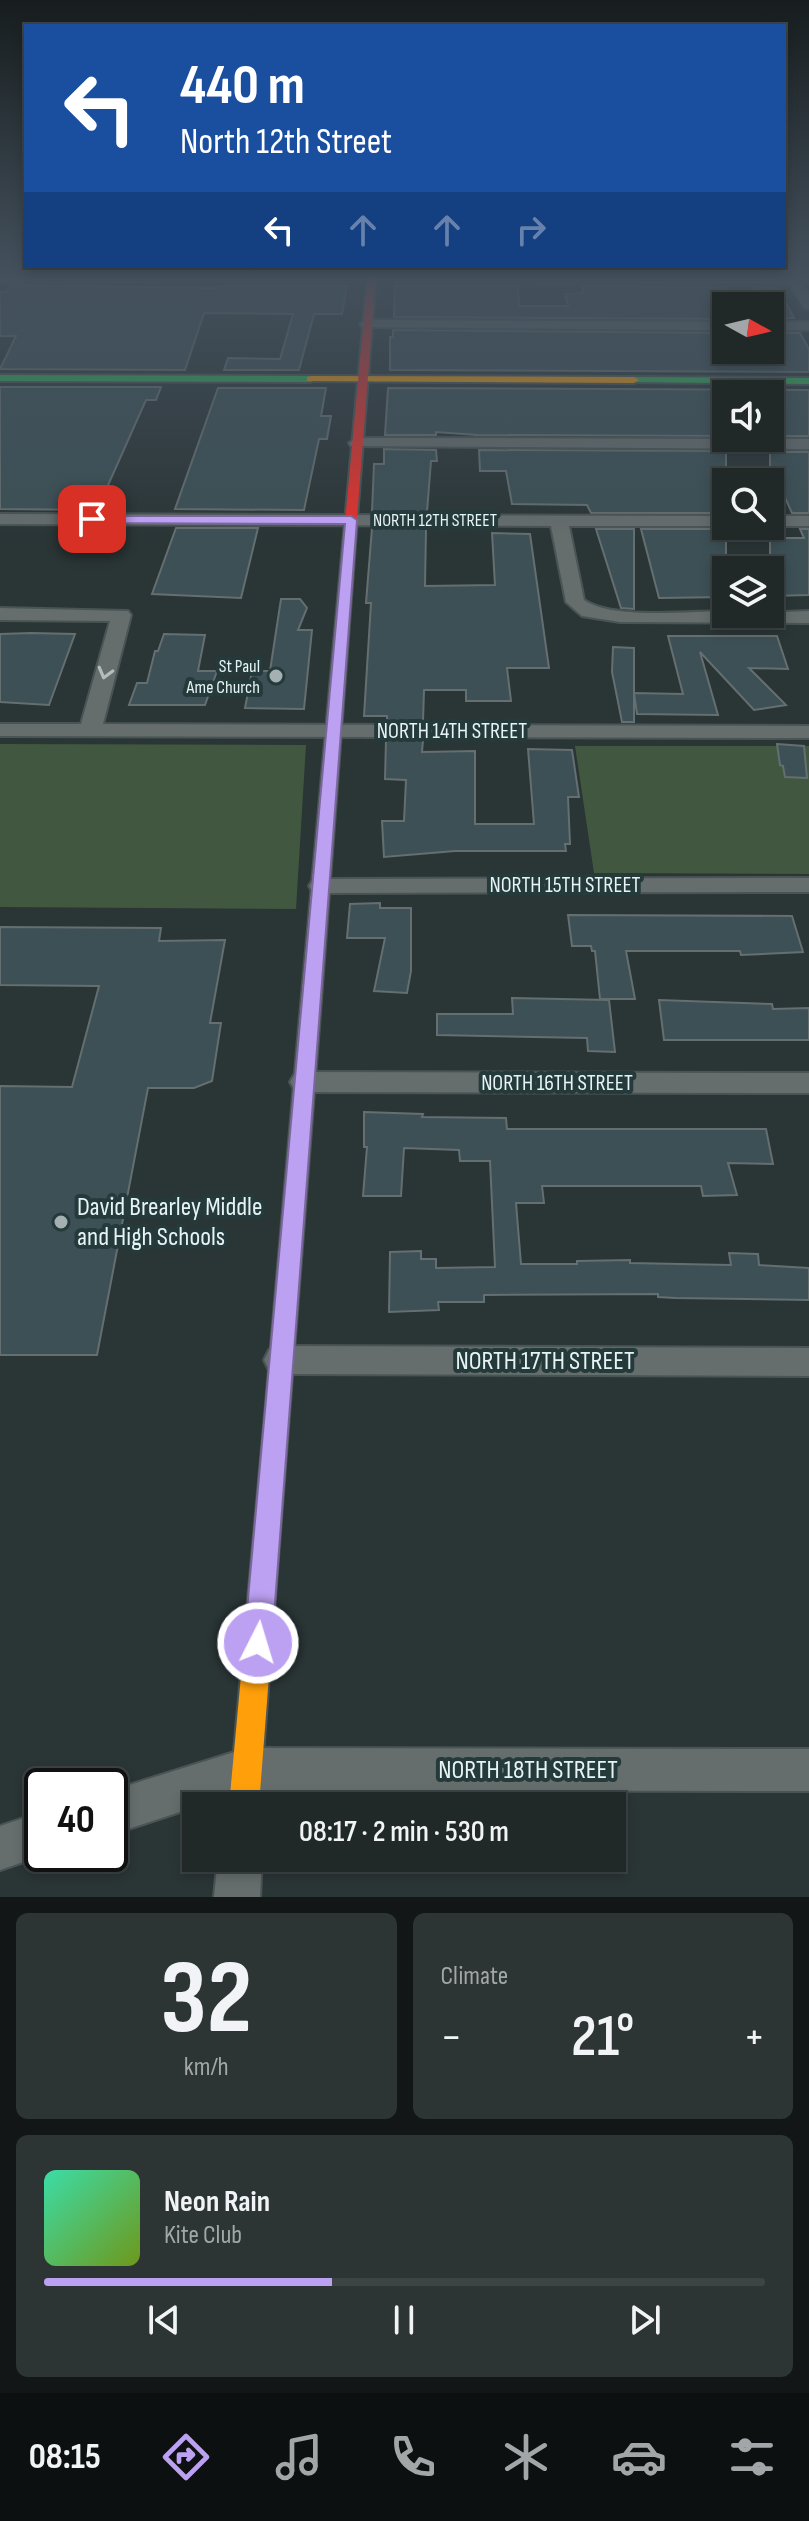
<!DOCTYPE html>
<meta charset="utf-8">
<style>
:root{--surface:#202828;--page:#2d3434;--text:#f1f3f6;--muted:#a2a6a8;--line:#3d4445;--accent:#bca0f2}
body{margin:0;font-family:"Sofia Sans Condensed",sans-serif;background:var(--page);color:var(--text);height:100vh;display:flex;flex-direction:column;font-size:30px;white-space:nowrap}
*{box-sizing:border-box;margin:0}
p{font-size:26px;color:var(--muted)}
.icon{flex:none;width:44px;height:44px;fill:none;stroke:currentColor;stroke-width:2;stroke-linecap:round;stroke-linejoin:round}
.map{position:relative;height:1897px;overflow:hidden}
.side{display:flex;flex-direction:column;gap:16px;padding:16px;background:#121616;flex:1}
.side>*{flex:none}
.hud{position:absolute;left:24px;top:24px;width:762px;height:244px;border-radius:0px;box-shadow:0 4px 12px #0003,0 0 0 2px var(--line);background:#1a4fa0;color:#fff;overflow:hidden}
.needle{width:52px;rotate:98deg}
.controls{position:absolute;left:712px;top:292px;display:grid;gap:16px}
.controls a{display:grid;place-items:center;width:72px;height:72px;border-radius:0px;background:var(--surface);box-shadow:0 4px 12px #0003,0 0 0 2px var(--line);font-size:40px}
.speed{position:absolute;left:24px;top:1768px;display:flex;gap:16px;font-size:40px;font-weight:700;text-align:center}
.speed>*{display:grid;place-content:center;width:104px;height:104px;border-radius:50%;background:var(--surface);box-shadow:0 4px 12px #0003,0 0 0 2px var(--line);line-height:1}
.speed .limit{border:4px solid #111;border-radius:12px;background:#fff;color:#111}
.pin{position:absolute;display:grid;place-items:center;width:68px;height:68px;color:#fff;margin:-34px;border-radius:16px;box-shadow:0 4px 12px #0006}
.me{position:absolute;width:88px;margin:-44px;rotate:5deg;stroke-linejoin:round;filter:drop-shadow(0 0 6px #0008)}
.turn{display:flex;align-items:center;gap:28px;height:168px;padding:0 24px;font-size:36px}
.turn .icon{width:104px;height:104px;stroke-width:2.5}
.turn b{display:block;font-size:56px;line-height:68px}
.lanes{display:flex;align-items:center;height:76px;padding:0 24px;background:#0003;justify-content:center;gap:40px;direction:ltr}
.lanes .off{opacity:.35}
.big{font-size:60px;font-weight:600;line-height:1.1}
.side .tile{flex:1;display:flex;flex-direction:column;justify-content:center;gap:12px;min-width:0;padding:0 28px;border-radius:12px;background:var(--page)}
.side .dial{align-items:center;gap:0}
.dial b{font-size:104px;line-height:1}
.song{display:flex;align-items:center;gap:24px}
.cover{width:96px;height:96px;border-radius:12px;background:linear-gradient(135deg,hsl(160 70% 55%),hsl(80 70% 35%))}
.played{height:8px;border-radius:4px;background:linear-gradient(90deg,var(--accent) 40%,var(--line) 40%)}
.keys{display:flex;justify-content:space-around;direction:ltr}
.heat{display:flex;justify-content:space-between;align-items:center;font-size:44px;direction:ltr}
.side .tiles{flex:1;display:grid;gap:16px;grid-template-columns:1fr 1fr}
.tile:last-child{grid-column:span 2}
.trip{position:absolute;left:182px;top:1792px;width:444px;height:80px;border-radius:0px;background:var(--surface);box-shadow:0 4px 12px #0003,0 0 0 2px var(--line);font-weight:600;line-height:80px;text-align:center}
.menu{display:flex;height:128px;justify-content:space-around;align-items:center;background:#0d1010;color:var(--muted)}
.menu .icon{width:56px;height:56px}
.menu .selected{color:var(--accent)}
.menu b{font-size:36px;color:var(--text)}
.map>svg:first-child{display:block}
.green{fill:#415740}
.building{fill:#3c5055;stroke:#656e70;stroke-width:2}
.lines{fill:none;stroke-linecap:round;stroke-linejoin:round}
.street-casing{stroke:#4a5454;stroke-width:4}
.fast-casing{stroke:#4a5454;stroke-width:4}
.slow-casing{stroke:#4a5454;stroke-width:4}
.jam-casing{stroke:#4a5454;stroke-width:4}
.street{fill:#656d6d;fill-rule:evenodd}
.fast{fill:#30b455;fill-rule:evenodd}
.slow{fill:#ff9f0a;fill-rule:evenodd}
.jam{fill:#e5322d;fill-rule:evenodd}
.oneway{stroke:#b3bdbe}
.route{fill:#bca0f2;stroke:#7a689d;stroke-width:2}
.poi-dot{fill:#a5b0b2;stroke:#253a3b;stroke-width:3}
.labels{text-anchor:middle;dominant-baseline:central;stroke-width:8;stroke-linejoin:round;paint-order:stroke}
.far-street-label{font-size:18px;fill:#e7f3f4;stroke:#253a3b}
.far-poi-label{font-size:18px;fill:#e7f3f4;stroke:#253a3b;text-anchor:end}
.street-label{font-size:22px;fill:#e7f3f4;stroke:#253a3b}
.near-poi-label{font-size:26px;fill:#e7f3f4;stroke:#253a3b;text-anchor:start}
.near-street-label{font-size:26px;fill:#e7f3f4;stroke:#253a3b}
</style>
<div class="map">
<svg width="809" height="1897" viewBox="0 0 809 1897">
<rect width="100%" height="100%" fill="#2a3536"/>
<g class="green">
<path d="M0,744L306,745L296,909L0,907Z"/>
<path d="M575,746H809V874L594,873Z"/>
</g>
<g class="building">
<path d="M12,285L218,288L219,286H347L342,314H314L299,370H224L228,358L280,359L293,314L204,313L185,370L0,369L16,336H0V292H7Z"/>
<path d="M395,286H518L519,306H568L565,294L583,293L582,286L726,287V319L394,317Z"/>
<path d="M752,287L778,288L794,318L770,319V306H761Z"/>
<path d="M393,330L726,333V358H770V333H800L809,349V372L390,370V337H393Z"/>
<path d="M0,387H161L156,400H146L97,510L0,509Z"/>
<path d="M218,388H326L321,416H331L327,439H319L304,510L175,509Z"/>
<path d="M388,388L809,390V436H770V394H726V436L477,435L436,432V435H385Z"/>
<path d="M384,449L436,450L437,461H431L427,512H372L374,464H384Z"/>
<path d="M479,450L726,451V513H591L587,505L512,504L506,471H480Z"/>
<path d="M770,452H809V513H792L774,473H770Z"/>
<path d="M176,528H258L241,598L152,594Z"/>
<path d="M372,528L426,529L425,586L495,585L492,533L530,534L549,668H507L511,701H466V690H424L423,722H387V716H364L371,603H366Z"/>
<path d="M596,529H634V609L621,608Z"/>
<path d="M641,529H726V597L659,598Z"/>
<path d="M800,529H809V595L770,596V538H804Z"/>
<path d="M281,599H300L307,608L298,630H312L304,709L245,708L252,671H270Z"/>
<path d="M31,633L75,634L49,705L0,702V634Z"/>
<path d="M164,634L205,635L198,671H217L205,705H129L137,683H147L155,651H158Z"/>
<path d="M668,636H777L788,669L749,668L786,705L754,710L700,652L718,715L637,714L634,693L683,694Z"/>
<path d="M613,647L634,648V722H622L612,672Z"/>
<path d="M386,740H423L422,752L475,751V824H534L528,749L572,750L579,797H568L570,844H565L566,851H455L384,857L382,821H404L406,780L385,779Z"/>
<path d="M777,744L804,746L807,778L785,777L783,766L780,765Z"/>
<path d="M380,903V908H411V971L407,993L374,991L385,938H347L350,904Z"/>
<path d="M568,915L792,916L803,952L741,955L740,951H626L635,999H600L595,951H592L591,946H572Z"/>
<path d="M0,927L161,928L159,941L225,940L210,1023H221L212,1081L194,1088H148L97,1355H0V1086L72,1087L99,986L0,985Z"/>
<path d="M512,998L609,1000L615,1052L588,1051L587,1038L437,1035V1014H513Z"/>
<path d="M659,1000L772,1004L773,1009L809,1008V1040H664Z"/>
<path d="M364,1112L423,1114L422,1117L506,1118L507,1129H766L773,1164L728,1163L737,1195L703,1196L701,1186H542L544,1203H516L521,1264H577V1261L630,1260V1263L731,1265L729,1253L758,1254L759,1265L809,1268V1300L675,1298L658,1297V1294L484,1295V1302H438L439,1310L389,1312L390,1252L421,1251V1259H436V1268L495,1267L490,1161H460L459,1150L404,1148L401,1196H363L367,1147H364Z"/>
</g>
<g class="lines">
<defs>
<g id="street">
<path d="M784,273L809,276V284H803L809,294V309L804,308L790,284L0,282V274L786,276Z"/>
<path d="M367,320L726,322V330L362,327L360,324Z"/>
<rect x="770" y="322" width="39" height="8"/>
<path d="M357,438L809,439V449L351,446L349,443Z"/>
<path d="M0,514L726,516V526H569L584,600C613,620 690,611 726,611V614L809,611V623L620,622L582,616L566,602L551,526L0,524Z"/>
<path d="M770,516H809V526H769Z"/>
<path d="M0,608L128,611L131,615L103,724L809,726V738L0,736V724H81L110,621L0,620Z"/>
<path d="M809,878V892L321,893L312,891L309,886L312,881L321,879Z"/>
<path d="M304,1072L809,1073V1093L304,1092L294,1089L290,1082L294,1075Z"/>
<path d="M281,1346L809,1348V1376L281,1374L269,1370L264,1360L269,1350Z"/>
<path d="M247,1748L809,1749V1791L247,1790L110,1835V1791Z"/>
<path d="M42,1812V1854H47L0,1870V1826Z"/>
<path d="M218,1858H262L260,1897H214Z"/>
</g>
<g id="fast">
<path d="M0,375L311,376L316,379L311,382L0,381Z"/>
<path d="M634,377L809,378V384L630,382V378Z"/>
<path d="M309,1021L319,1027L289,1415L286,1422L277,1425L268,1422L265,1415L299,1027Z"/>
</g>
<g id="slow">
<path d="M311,376L634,377L639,380L634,383L307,381V377Z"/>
<path d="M349,540L355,544L319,1027L309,1033L299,1027L343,544Z"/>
<path d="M277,1405L286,1408L289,1415L259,1806H229L265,1415L268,1408Z"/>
</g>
<path id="jam" d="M368,273H376L355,544L349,548L343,544Z"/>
</defs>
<use href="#street" class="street-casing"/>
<use href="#fast" class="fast-casing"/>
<use href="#slow" class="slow-casing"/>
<use href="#jam" class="jam-casing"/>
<use href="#street" class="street"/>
<use href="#fast" class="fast"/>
<use href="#slow" class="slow"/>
<use href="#jam" class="jam"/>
</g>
<defs><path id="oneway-chevron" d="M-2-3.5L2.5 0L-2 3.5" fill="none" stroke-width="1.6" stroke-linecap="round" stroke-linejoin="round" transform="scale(2)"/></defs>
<use class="oneway" href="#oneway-chevron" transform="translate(105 673) rotate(105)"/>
<linearGradient id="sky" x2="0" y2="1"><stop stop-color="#171d1e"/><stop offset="0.51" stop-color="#44515d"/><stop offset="1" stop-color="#44515d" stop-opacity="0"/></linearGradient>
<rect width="809" height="539" fill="url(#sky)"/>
<path class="route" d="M351,516L357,520L272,1643L268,1652L258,1656L248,1652L244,1643L345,524L92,523L86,519L92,516Z"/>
<g class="poi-dot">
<circle cx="276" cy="676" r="8"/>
<circle cx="61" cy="1222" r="8"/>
</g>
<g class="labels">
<g class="far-street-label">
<text x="435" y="520">NORTH 12TH STREET</text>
</g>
<g class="far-poi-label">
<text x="260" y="666">St Paul<tspan x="260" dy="21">Ame Church</tspan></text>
</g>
<g class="street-label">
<text x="452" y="731">NORTH 14TH STREET</text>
<text x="565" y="885">NORTH 15TH STREET</text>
<text x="557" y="1083">NORTH 16TH STREET</text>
</g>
<g class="near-poi-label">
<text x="77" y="1207">David Brearley Middle<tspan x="77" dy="30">and High Schools</tspan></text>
</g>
<g class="near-street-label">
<text x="545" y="1361">NORTH 17TH STREET</text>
<text x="528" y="1770">NORTH 18TH STREET</text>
</g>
</g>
</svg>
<div class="controls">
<a><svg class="needle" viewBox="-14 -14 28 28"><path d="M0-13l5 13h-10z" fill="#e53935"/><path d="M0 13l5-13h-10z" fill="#a2a6a8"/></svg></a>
<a><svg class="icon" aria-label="sound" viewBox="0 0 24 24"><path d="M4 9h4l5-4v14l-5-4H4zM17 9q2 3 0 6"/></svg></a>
<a><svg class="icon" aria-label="search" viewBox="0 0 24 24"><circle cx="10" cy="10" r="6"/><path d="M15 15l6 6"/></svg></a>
<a><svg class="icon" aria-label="layers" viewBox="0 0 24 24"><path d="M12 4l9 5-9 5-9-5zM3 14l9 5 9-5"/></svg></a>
</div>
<div class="speed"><div class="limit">40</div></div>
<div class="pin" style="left:92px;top:519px;background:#d93025"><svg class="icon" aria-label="arrive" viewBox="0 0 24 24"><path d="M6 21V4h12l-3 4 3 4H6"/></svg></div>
<svg class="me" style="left:258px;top:1643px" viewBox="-20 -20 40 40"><circle r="17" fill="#bca0f2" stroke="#fff" stroke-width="3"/><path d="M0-11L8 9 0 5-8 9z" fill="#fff"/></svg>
<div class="trip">08:17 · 2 min · 530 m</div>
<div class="hud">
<div class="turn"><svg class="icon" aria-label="left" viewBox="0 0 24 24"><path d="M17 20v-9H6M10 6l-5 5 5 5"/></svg><div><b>440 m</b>North 12th Street</div></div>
<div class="lanes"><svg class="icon" aria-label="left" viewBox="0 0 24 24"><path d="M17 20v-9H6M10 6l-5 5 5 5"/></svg><svg class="icon off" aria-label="ahead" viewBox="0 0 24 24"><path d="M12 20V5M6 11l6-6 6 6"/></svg><svg class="icon off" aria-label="ahead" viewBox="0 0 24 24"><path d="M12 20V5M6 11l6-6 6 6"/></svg><svg class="icon off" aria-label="right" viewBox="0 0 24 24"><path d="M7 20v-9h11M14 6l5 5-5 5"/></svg></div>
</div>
</div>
<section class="side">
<div class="tiles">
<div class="tile dial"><b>32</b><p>km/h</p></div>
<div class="tile"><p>Climate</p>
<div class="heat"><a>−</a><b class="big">21°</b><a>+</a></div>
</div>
<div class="tile">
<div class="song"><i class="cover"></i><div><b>Neon Rain</b><p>Kite Club</p></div></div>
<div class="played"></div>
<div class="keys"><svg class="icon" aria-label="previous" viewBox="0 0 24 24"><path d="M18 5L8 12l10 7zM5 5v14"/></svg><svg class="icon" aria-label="pause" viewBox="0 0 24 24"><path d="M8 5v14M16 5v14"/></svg><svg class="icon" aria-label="next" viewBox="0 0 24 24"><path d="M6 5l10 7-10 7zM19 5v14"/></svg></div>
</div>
</div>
</section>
<nav class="menu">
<b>08:15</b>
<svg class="icon selected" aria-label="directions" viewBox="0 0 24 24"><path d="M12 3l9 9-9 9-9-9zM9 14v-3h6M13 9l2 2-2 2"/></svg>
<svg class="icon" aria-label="music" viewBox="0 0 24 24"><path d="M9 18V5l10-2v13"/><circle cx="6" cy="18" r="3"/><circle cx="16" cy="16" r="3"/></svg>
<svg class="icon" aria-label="phone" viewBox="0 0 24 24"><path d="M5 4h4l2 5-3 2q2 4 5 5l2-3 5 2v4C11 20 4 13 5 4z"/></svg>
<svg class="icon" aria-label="climate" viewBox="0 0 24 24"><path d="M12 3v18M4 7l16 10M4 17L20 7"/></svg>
<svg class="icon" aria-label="car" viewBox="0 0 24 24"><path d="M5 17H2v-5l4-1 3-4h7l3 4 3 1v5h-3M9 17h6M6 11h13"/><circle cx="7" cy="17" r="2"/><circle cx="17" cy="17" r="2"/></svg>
<svg class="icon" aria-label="filters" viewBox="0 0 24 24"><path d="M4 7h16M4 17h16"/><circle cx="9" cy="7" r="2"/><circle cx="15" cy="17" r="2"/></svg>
</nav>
